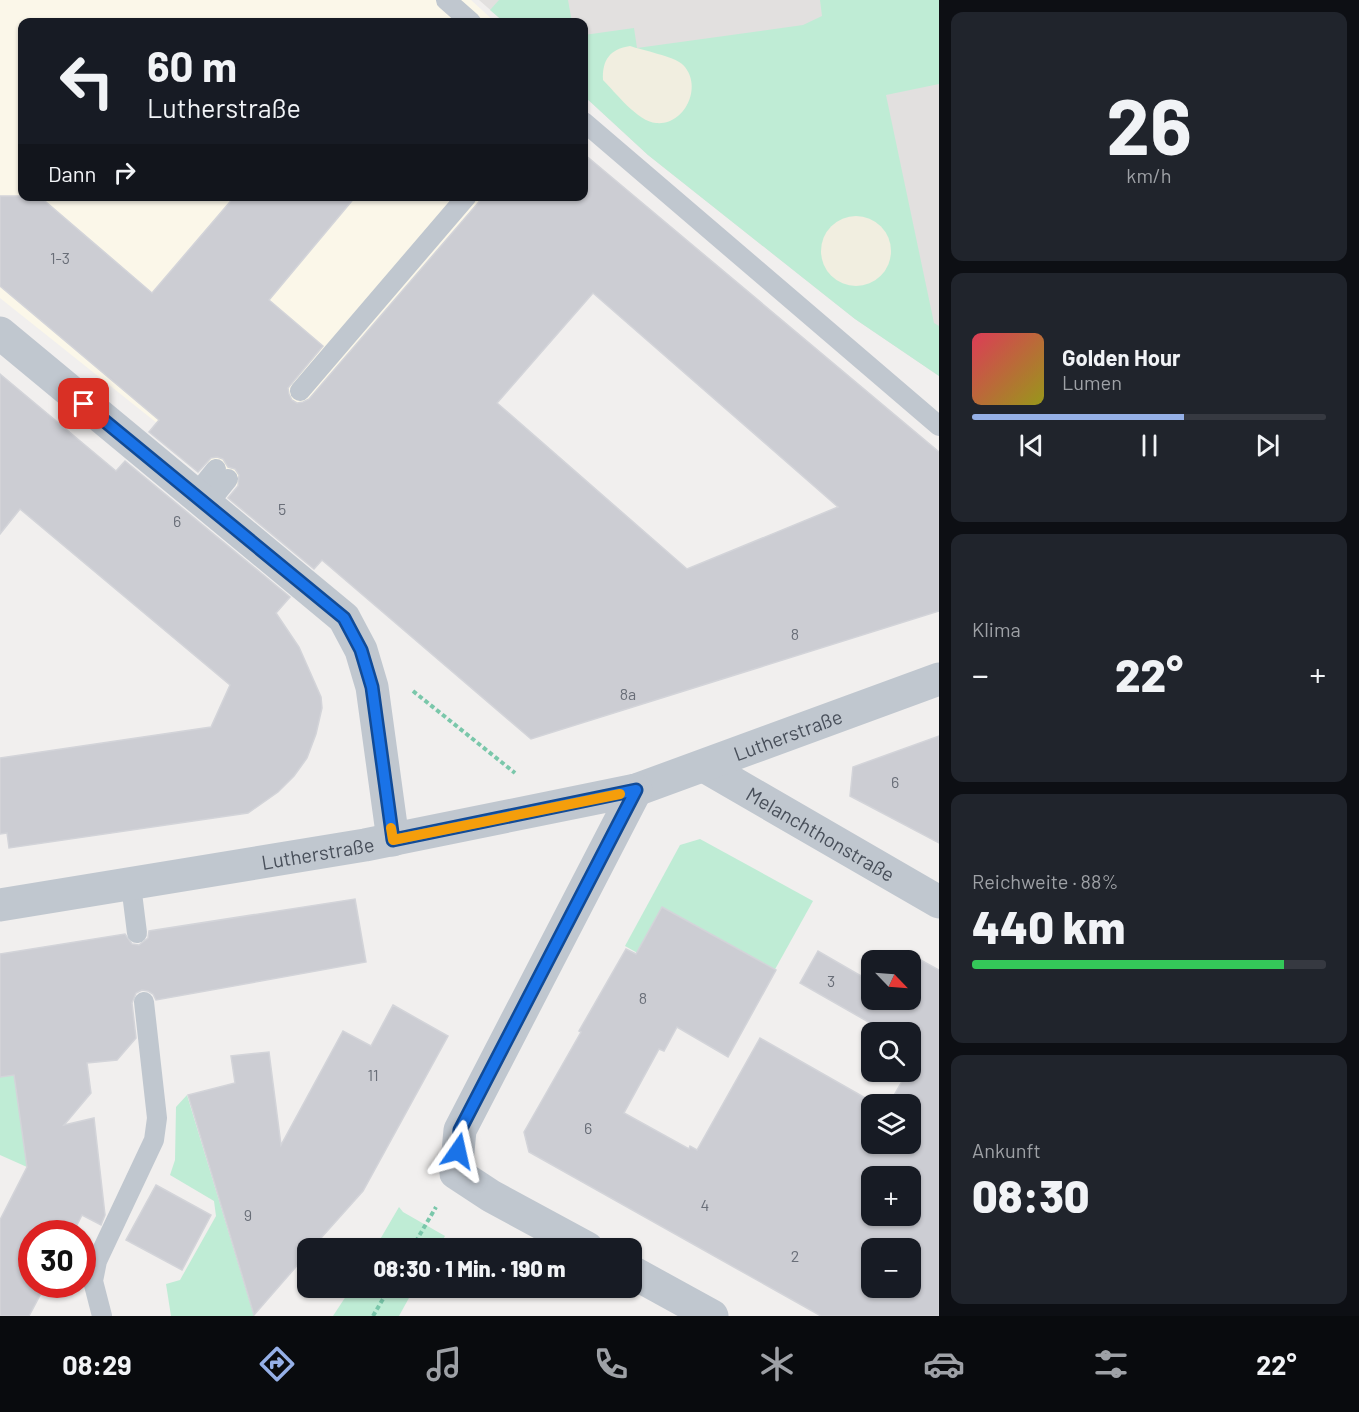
<!DOCTYPE html>
<html lang="de">
<meta charset="utf-8">
<style>
:root{--surface:#171b24;--page:#20242c;--text:#f1f3f6;--muted:#9ea1a6;--line:#363941;--accent:#95b0e7}
body{margin:0;font-family:Barlow,sans-serif;background:var(--page);color:var(--text);height:100vh;display:flex;flex-direction:column;font-size:22px;white-space:nowrap}
*{box-sizing:border-box;margin:0}
p{font-size:20px;color:var(--muted)}
.icon{flex:none;width:33px;height:33px;fill:none;stroke:currentColor;stroke-width:2;stroke-linecap:round;stroke-linejoin:round}
.map{position:relative;flex:1;overflow:hidden}
.drawer{display:flex;flex-direction:column;gap:12px;padding:12px;background:#0d0f14;width:420px}
.drawer>*{flex:none}
.guide{position:absolute;left:18px;top:18px;width:570px;height:183px;border-radius:12px;box-shadow:0 2px 4px #0004;background:#171b24;color:var(--text);overflow:hidden}
.needle{width:39px;rotate:115deg}
.tools{position:absolute;left:861px;top:950px;display:grid;gap:12px}
.tools a{display:grid;place-items:center;width:60px;height:60px;border-radius:12px;background:var(--surface);box-shadow:0 2px 4px #0004;font-size:30px}
.speed{position:absolute;left:18px;top:1220px;display:flex;gap:12px;font-size:30px;font-weight:700;text-align:center}
.speed>*{display:grid;place-content:center;width:78px;height:78px;border-radius:50%;background:var(--surface);box-shadow:0 2px 4px #0004;line-height:1}
.speed .limit{border:9px solid #d22;background:#fff;color:#111}
.pin{position:absolute;display:grid;place-items:center;width:51px;height:51px;color:#fff;margin:-26px;border-radius:12px;box-shadow:0 3px 9px #0006}
.me{position:absolute;width:66px;margin:-33px;rotate:11deg;stroke-linejoin:round;filter:drop-shadow(0 0 4px #0008)}
.turn{display:flex;align-items:center;gap:21px;height:126px;padding:0 30px;font-size:27px}
.turn .icon{width:78px;height:78px;stroke-width:2.5}
.turn b{display:block;font-size:42px;line-height:51px}
.then{display:flex;align-items:center;height:57px;padding:0 30px;background:#0003;gap:12px;font-size:22px}
.big{font-size:45px;font-weight:800;line-height:1.1}
.drawer .widget{flex:1;display:flex;flex-direction:column;justify-content:center;gap:9px;min-width:0;padding:0 21px;border-radius:12px;background:var(--page)}
.drawer .dial{align-items:center;gap:0}
.dial b{font-size:78px;line-height:1}
.song{display:flex;align-items:center;gap:18px}
.cover{width:72px;height:72px;border-radius:9px;background:linear-gradient(135deg,hsl(350 70% 55%),hsl(60 70% 35%))}
.played{height:6px;border-radius:3px;background:linear-gradient(90deg,var(--accent) 60%,var(--line) 60%)}
.keys{display:flex;justify-content:space-around;direction:ltr}
.heat{display:flex;justify-content:space-between;align-items:center;font-size:33px;direction:ltr}
.charge{height:9px;border-radius:4px;background:linear-gradient(90deg,#34c759 88%,var(--line) 0)}
.trip{position:absolute;left:297px;top:1238px;width:345px;height:60px;border-radius:12px;background:var(--surface);box-shadow:0 2px 4px #0004;font-weight:800;line-height:60px;text-align:center}
.tabs{display:flex;height:96px;justify-content:space-around;align-items:center;background:#090b0e;color:var(--muted)}
.tabs .icon{width:42px;height:42px}
.tabs .active{color:var(--accent)}
.tabs b{font-size:27px;color:var(--text)}
main{display:flex;flex:1;min-height:0}
.map>svg:first-child{display:block}
.commercial{fill:#fbf7e9}
.education{fill:#e2e0df}
.green{fill:#bfecd5}
.sand{fill:#f1eee0}
.building{fill:#cccdd3;stroke:#d3d4d9;stroke-width:1.5;fill-rule:evenodd}
.lines{fill:none;stroke-linecap:round;stroke-linejoin:round}
.path{stroke:#7ac7aa;stroke-width:4;stroke-dasharray:4.5 3;stroke-linecap:butt}
.lane{stroke:#c0c7cf;stroke-width:20}
.street{stroke:#c0c7cf;stroke-width:33}
.route-casing{stroke:#114b97;stroke-width:15}
.route{stroke:#1a73e8;stroke-width:10}
.slow{stroke:#f59e0b;stroke-width:10}
.labels{text-anchor:middle;dominant-baseline:central;stroke-width:6;stroke-linejoin:round;paint-order:stroke}
.number-label{font-size:16px;fill:#696e78}
.street-label{font-size:20px;fill:#484f5a;stroke:#fff}
</style>
<main>
<div class="map">
<svg width="939" height="1316" viewBox="0 0 939 1316">
<rect width="100%" height="100%" fill="#f1efee"/>
<path class="commercial" d="M0,0H471L495,22H22V196L484,197L236,486L0,298Z"/>
<path class="education" d="M479,0H939V376L855,319L648,155L584,96V22H504Z"/>
<g class="green">
<path d="M499,0H568L572,22H504L490,10Z"/>
<path d="M820,0H939V84L886,95L934,323L939,326V376L855,319L648,155L584,96V35L634,28L637,48L803,25L822,16Z"/>
<path d="M700,839L813,901L749,1016L625,946L680,845Z"/>
<path d="M14,1075L27,1167L0,1155V1077Z"/>
<path d="M187,1095L254,1316H171L166,1284L180,1280L216,1216L214,1201L170,1175L175,1160L176,1107Z"/>
<path d="M399,1207L403,1212L445,1236L438,1248H375Z"/>
<path d="M352,1287H415L399,1316H333Z"/>
</g>
<g class="sand">
<path d="M630,46C642,50 675,57 682,64C704,84 686,126 656,123C638,122 615,92 603,80C602,60 610,49 630,46Z"/>
<circle cx="856" cy="251" r="35"/>
</g>
<g class="building">
<path d="M584,154L939,452V611L531,739L322,560L314,569L228,498L238,486L239,475L235,469L228,467L223,459L217,457L211,458L198,472L149,432L159,420L0,286V196H39L152,293L235,196H356L269,300L323,346L288,388L289,394L292,400L297,403L303,402L309,399L484,196H584ZM593,293L838,507L687,569L497,403Z"/>
<path d="M0,374L116,471L125,461L290,597L276,613L299,647L321,697L322,708L316,734L307,758L294,776L278,792L248,813L9,848L7,833L0,834V758L211,727L230,685L20,509L0,534Z"/>
<path d="M939,736V843L850,796L853,767Z"/>
<path d="M355,899L366,962L156,1000L153,994L148,991L142,990L136,993L132,1003L136,1038L117,1060L87,1063L91,1093L64,1125L94,1118L105,1215L101,1225L82,1215L73,1233H32V1284H46L29,1316H0V1220L27,1167L14,1075L0,1077V954L125,934L132,944L139,945L148,938L149,931Z"/>
<path d="M662,907L776,970L728,1057L677,1027L664,1051L659,1049L624,1113L689,1149L690,1146L697,1150L760,1038L876,1104H872V1143H910V1104H889L908,1071H910V1067L919,1051L910,1046V1032H886L800,983L818,951L861,976L867,966L872,968V999H910V960H907L910,954L939,970V1316H821L529,1152L524,1132L581,1032L579,1031L626,949L636,954ZM872,1176H910V1215H872ZM872,1248H910V1287H872Z"/>
<path d="M393,1005L448,1036L363,1191L312,1248H308V1253L254,1315L188,1095L235,1083L231,1056L269,1052L281,1145L343,1031L371,1046Z"/>
<path d="M156,1185L211,1215L182,1270L126,1240Z"/>
</g>
<g class="lines">
<g class="path">
<path d="M413,691L515,773"/>
<path d="M412,1248L436,1207"/>
<path d="M373,1316L390,1287"/>
</g>
<g class="lane">
<path d="M446,0L471,22"/>
<path d="M584,122L939,426"/>
<path d="M300,391L467,196"/>
<path d="M195,495L216,469"/>
<path d="M207,505L228,479"/>
<path d="M131,885L137,933"/>
<path d="M102,1316L93,1281L97,1261L154,1140L157,1118L144,1002"/>
</g>
<g class="street">
<path d="M0,333L344,618L361,650L372,687L393,840"/>
<path id="s1" d="M704,766L939,902"/>
<path id="s2" d="M0,905L365,845L636,790L939,679"/>
<path d="M587,1248L491,1196L456,1173L460,1130L636,790"/>
<path d="M632,1272L712,1316"/>
</g>
</g>
<g class="lines">
<defs>
<path id="route" d="M84,404L344,618L361,650L372,687L393,840L636,790L460,1130L458,1151"/>
</defs>
<use href="#route" class="route-casing"/>
<use href="#route" class="route"/>
<path class="slow" d="M391,828L393,840L620,794"/>
</g>
<g class="labels">
<g class="number-label">
<text x="60" y="257">1-3</text>
<text x="282" y="508">5</text>
<text x="177" y="520">6</text>
<text x="795" y="633">8</text>
<text x="628" y="693">8a</text>
<text x="895" y="781">6</text>
<text x="831" y="980">3</text>
<text x="643" y="997">8</text>
<text x="373" y="1074">11</text>
<text x="588" y="1127">6</text>
<text x="705" y="1204">4</text>
<text x="248" y="1214">9</text>
<text x="795" y="1255">2</text>
</g>
<g class="street-label">
<text stroke="none"><textPath href="#s2" startOffset="808">Lutherstraße</textPath></text>
<text stroke="none"><textPath href="#s1" startOffset="135">Melanchthonstraße</textPath></text>
<text stroke="none"><textPath href="#s2" startOffset="322">Lutherstraße</textPath></text>
</g>
</g>
</svg>
<div class="tools">
<a><svg class="needle" viewBox="-14 -14 28 28"><path d="M0-13l5 13h-10z" fill="#e53935"/><path d="M0 13l5-13h-10z" fill="#9ea1a6"/></svg></a>
<a><svg class="icon" aria-label="search" viewBox="0 0 24 24"><circle cx="10" cy="10" r="6"/><path d="M15 15l6 6"/></svg></a>
<a><svg class="icon" aria-label="layers" viewBox="0 0 24 24"><path d="M12 4l9 5-9 5-9-5zM3 14l9 5 9-5"/></svg></a>
<a>+</a>
<a>−</a>
</div>
<div class="speed"><div class="limit">30</div></div>
<div class="pin" style="left:84px;top:404px;background:#d93025"><svg class="icon" aria-label="arrive" viewBox="0 0 24 24"><path d="M6 21V4h12l-3 4 3 4H6"/></svg></div>
<svg class="me" style="left:458px;top:1151px" viewBox="-20 -20 40 40"><path d="M0-17L14 15 0 8-14 15z" fill="#1a73e8" stroke="#fff" stroke-width="4"/></svg>
<div class="trip">08:30 · 1 Min. · 190 m</div>
<div class="guide">
<div class="turn"><svg class="icon" aria-label="left" viewBox="0 0 24 24"><path d="M17 20v-9H6M10 6l-5 5 5 5"/></svg><div><b>60 m</b>Lutherstraße</div></div>
<div class="then">Dann<svg class="icon" aria-label="right" viewBox="0 0 24 24"><path d="M7 20v-9h11M14 6l5 5-5 5"/></svg></div>
</div>
</div>
<section class="drawer">
<div class="widget dial"><b>26</b><p>km/h</p></div>
<div class="widget">
<div class="song"><i class="cover"></i><div><b>Golden Hour</b><p>Lumen</p></div></div>
<div class="played"></div>
<div class="keys"><svg class="icon" aria-label="previous" viewBox="0 0 24 24"><path d="M18 5L8 12l10 7zM5 5v14"/></svg><svg class="icon" aria-label="pause" viewBox="0 0 24 24"><path d="M8 5v14M16 5v14"/></svg><svg class="icon" aria-label="next" viewBox="0 0 24 24"><path d="M6 5l10 7-10 7zM19 5v14"/></svg></div>
</div>
<div class="widget"><p>Klima</p>
<div class="heat"><a>−</a><b class="big">22°</b><a>+</a></div>
</div>
<div class="widget"><p>Reichweite · 88%</p><b class="big">440 km</b><div class="charge"></div></div>
<div class="widget"><p>Ankunft</p><b class="big">08:30</b></div>
</section>
</main>
<nav class="tabs">
<b>08:29</b>
<svg class="icon active" aria-label="directions" viewBox="0 0 24 24"><path d="M12 3l9 9-9 9-9-9zM9 14v-3h6M13 9l2 2-2 2"/></svg>
<svg class="icon" aria-label="music" viewBox="0 0 24 24"><path d="M9 18V5l10-2v13"/><circle cx="6" cy="18" r="3"/><circle cx="16" cy="16" r="3"/></svg>
<svg class="icon" aria-label="phone" viewBox="0 0 24 24"><path d="M5 4h4l2 5-3 2q2 4 5 5l2-3 5 2v4C11 20 4 13 5 4z"/></svg>
<svg class="icon" aria-label="climate" viewBox="0 0 24 24"><path d="M12 3v18M4 7l16 10M4 17L20 7"/></svg>
<svg class="icon" aria-label="car" viewBox="0 0 24 24"><path d="M5 17H2v-5l4-1 3-4h7l3 4 3 1v5h-3M9 17h6M6 11h13"/><circle cx="7" cy="17" r="2"/><circle cx="17" cy="17" r="2"/></svg>
<svg class="icon" aria-label="filters" viewBox="0 0 24 24"><path d="M4 7h16M4 17h16"/><circle cx="9" cy="7" r="2"/><circle cx="15" cy="17" r="2"/></svg>
<b>22°</b>
</nav>
